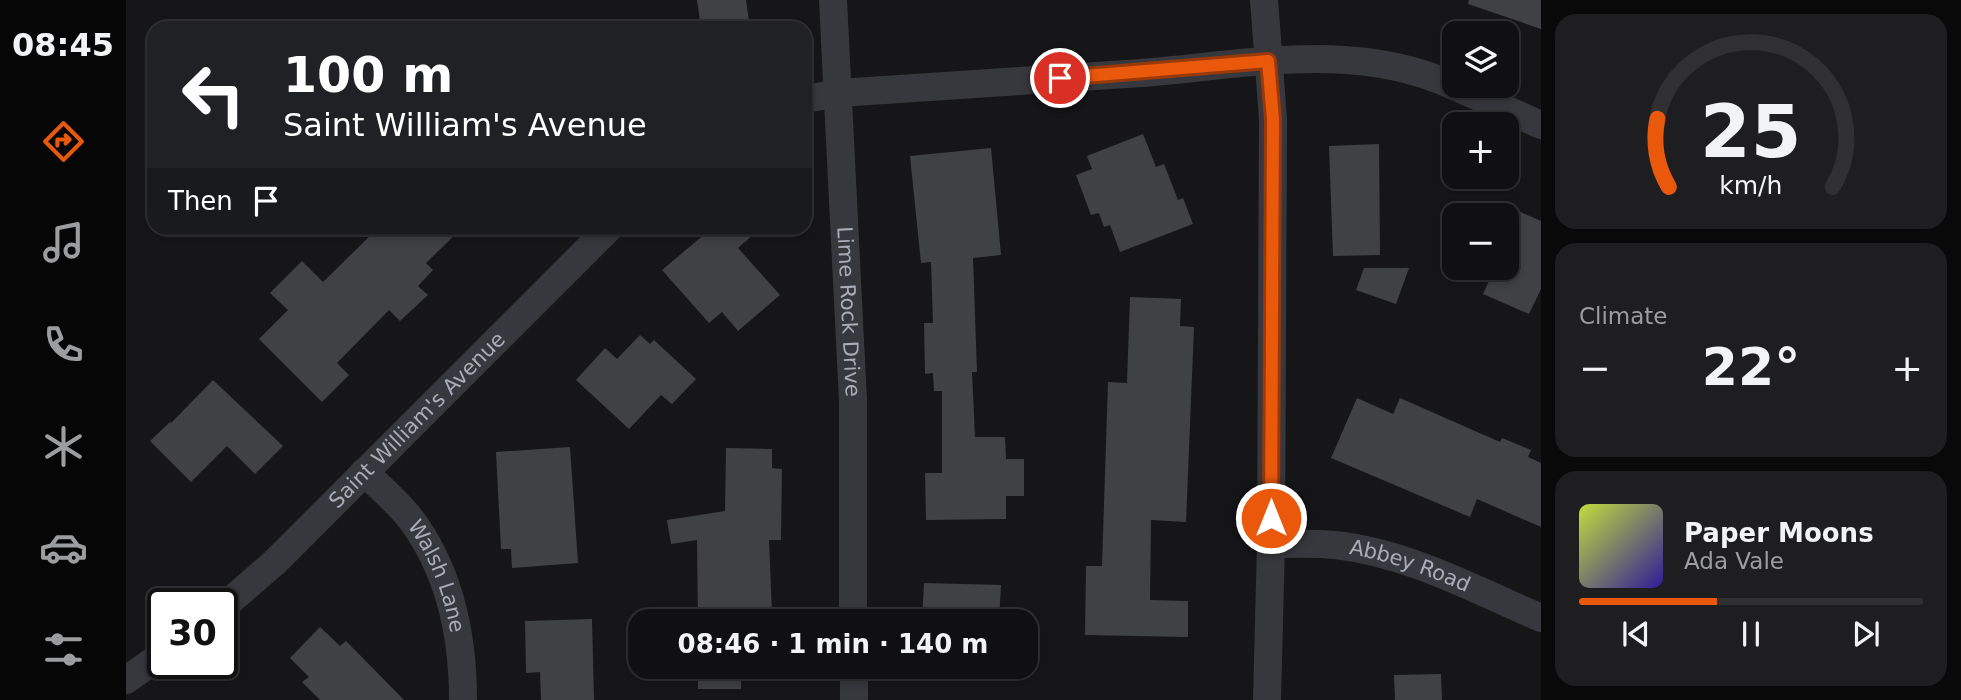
<!DOCTYPE html>
<meta charset="utf-8">
<style>
:root{--surface:#101012;--page:#1e1e20;--text:#f1f3f6;--muted:#9c9d9f;--line:#303032;--accent:#ea580c}
body{margin:0;font-family:"DejaVu Sans",sans-serif;background:var(--page);color:var(--text);height:100vh;display:flex;flex-direction:column;font-size:26px;white-space:nowrap}
*{box-sizing:border-box;margin:0}
p{font-size:23px;color:var(--muted)}
.icon{flex:none;width:38px;height:38px;fill:none;stroke:currentColor;stroke-width:2;stroke-linecap:round;stroke-linejoin:round}
.map{position:relative;flex:1;overflow:hidden}
.side{display:flex;flex-direction:column;gap:14px;padding:14px;background:#09090a;width:420px}
.side>*{flex:none}
.top-card{position:absolute;left:21px;top:21px;width:665px;height:214px;border-radius:21px;box-shadow:0 4px 10px #0003,0 0 0 2px var(--line);background:#202124;color:#fff;overflow:hidden}
.tools{position:absolute;left:1316px;top:21px;display:grid;gap:14px}
.tools a{display:grid;place-items:center;width:77px;height:77px;border-radius:14px;background:var(--surface);box-shadow:0 4px 10px #0003,0 0 0 2px var(--line);font-size:35px}
.speed{position:absolute;left:21px;top:588px;display:flex;gap:14px;font-size:35px;font-weight:700;text-align:center}
.speed>*{display:grid;place-content:center;width:91px;height:91px;border-radius:50%;background:var(--surface);box-shadow:0 4px 10px #0003,0 0 0 2px var(--line);line-height:1}
.speed .limit{border:4px solid #111;border-radius:10px;background:#fff;color:#111}
.pin{position:absolute;display:grid;place-items:center;width:60px;height:60px;color:#fff;margin:-30px;border:4px solid #fff;border-radius:50%;box-shadow:0 2px 7px #0007}
.me{position:absolute;width:77px;margin:-38px;rotate:0deg;stroke-linejoin:round;filter:drop-shadow(0 0 5px #0008)}
.turn{display:flex;align-items:center;gap:24px;height:147px;padding:0 21px;font-size:32px}
.turn .icon{width:91px;height:91px;stroke-width:2.5}
.turn b{display:block;font-size:49px;line-height:60px}
.then{display:flex;align-items:center;height:66px;padding:0 21px;background:#0003;gap:14px;font-size:26px}
.big{font-size:52px;font-weight:700;line-height:1.1}
.side .card{flex:1;display:flex;flex-direction:column;justify-content:center;gap:10px;min-width:0;padding:0 24px;border-radius:21px;background:var(--page)}
.side .dial{align-items:center;gap:0}
.dial svg{height:182px;overflow:visible;fill:none;stroke:var(--line);stroke-width:7;stroke-linecap:round;text-anchor:middle}
.dial text{fill:var(--text);stroke:none}
.song{display:flex;align-items:center;gap:21px}
.cover{width:84px;height:84px;border-radius:10px;background:linear-gradient(135deg,hsl(70 70% 55%),hsl(250 70% 35%))}
.played{height:7px;border-radius:4px;background:linear-gradient(90deg,var(--accent) 40%,var(--line) 40%)}
.keys{display:flex;justify-content:space-around;direction:ltr}
.heat{display:flex;justify-content:space-between;align-items:center;font-size:38px;direction:ltr}
.trip{position:absolute;left:502px;top:609px;width:410px;height:70px;border-radius:21px;background:var(--surface);box-shadow:0 4px 10px #0003,0 0 0 2px var(--line);font-weight:700;line-height:70px;text-align:center}
main{display:flex;flex:1;min-height:0}
.dock{display:flex;flex-direction:column;width:126px;justify-content:space-around;align-items:center;background:#060607;color:var(--muted)}
.dock .icon{width:49px;height:49px}
.dock .on{color:var(--accent)}
.dock b{font-size:32px;color:var(--text)}
.map>svg:first-child{display:block}
.building{fill:#404145}
.lines{fill:none;stroke-linecap:round;stroke-linejoin:round}
.street{stroke:#37383d;stroke-width:28}
.route-casing{stroke:#983908;stroke-width:18}
.route{stroke:#ea580c;stroke-width:12}
.labels{text-anchor:middle;dominant-baseline:central;stroke-width:7;stroke-linejoin:round;paint-order:stroke}
.street-label{font-size:21px;fill:#a8adb8;stroke:#111113}
</style>
<main>
<nav class="dock">
<b>08:45</b>
<svg class="icon on" aria-label="directions" viewBox="0 0 24 24"><path d="M12 3l9 9-9 9-9-9zM9 14v-3h6M13 9l2 2-2 2"/></svg>
<svg class="icon" aria-label="music" viewBox="0 0 24 24"><path d="M9 18V5l10-2v13"/><circle cx="6" cy="18" r="3"/><circle cx="16" cy="16" r="3"/></svg>
<svg class="icon" aria-label="phone" viewBox="0 0 24 24"><path d="M5 4h4l2 5-3 2q2 4 5 5l2-3 5 2v4C11 20 4 13 5 4z"/></svg>
<svg class="icon" aria-label="climate" viewBox="0 0 24 24"><path d="M12 3v18M4 7l16 10M4 17L20 7"/></svg>
<svg class="icon" aria-label="car" viewBox="0 0 24 24"><path d="M5 17H2v-5l4-1 3-4h7l3 4 3 1v5h-3M9 17h6M6 11h13"/><circle cx="7" cy="17" r="2"/><circle cx="17" cy="17" r="2"/></svg>
<svg class="icon" aria-label="filters" viewBox="0 0 24 24"><path d="M4 7h16M4 17h16"/><circle cx="9" cy="7" r="2"/><circle cx="15" cy="17" r="2"/></svg>
</nav>
<div class="map">
<svg width="1415" height="700" viewBox="0 0 1415 700">
<rect width="100%" height="100%" fill="#161618"/>
<g class="building">
<path d="M571,0H620L624,28H575Z"/>
<path d="M1343,0H1415V29L1342,4Z"/>
<path d="M1017,134L1030,167L1038,164L1052,200L1057,198L1067,224L994,252L984,225L978,227L973,213L965,215L950,175L966,169L961,156Z"/>
<path d="M1253,144L1254,255L1207,256L1203,146Z"/>
<path d="M865,148L875,255L847,258L851,372H846L849,437H879L880,459H898V496H880V519L800,520L799,473H816V391H808L807,373L799,374L798,323H807L805,262L795,263L784,156Z"/>
<path d="M1381,206L1415,221V289L1403,314L1357,294L1369,268H1381Z"/>
<path d="M252,228H336L300,263L307,270L292,286L302,295L274,321L263,310L211,363L223,375L196,402L133,339L162,310L144,293L176,261L197,282Z"/>
<path d="M586,228H635L612,248L654,295L612,331L596,312L583,323L536,270Z"/>
<path d="M1238,268H1283L1270,304L1230,290Z"/>
<path d="M1004,297L1055,299L1054,326L1068,327L1060,522L1025,520L1024,600L1062,601V637L959,635L960,566H976L982,382L1001,383Z"/>
<path d="M514,335L524,344L528,340L570,379L546,404L535,395L503,429L450,380L479,348L491,359Z"/>
<path d="M87,380L157,446L129,474L101,446L65,482L24,441L44,422L45,423Z"/>
<path d="M1231,398L1267,414L1274,398L1374,442L1376,438L1405,450L1402,457L1415,463V527L1351,499L1344,517L1205,458Z"/>
<path d="M444,447L452,563L386,568L385,549H375L370,452Z"/>
<path d="M600,448L646,449V468L656,469L655,540H643L646,613H614V621H572L571,540L545,544L541,520L599,511Z"/>
<path d="M798,583L875,585L873,621H796Z"/>
<path d="M466,619L468,700H415L414,672L400,673L399,621Z"/>
<path d="M194,627L214,646L220,641L278,700H194L176,682L183,677L164,658Z"/>
<rect x="572" y="667" width="43" height="22"/>
<path d="M803,667H872V680L803,678Z"/>
<path d="M1315,674L1316,700H1269L1268,675Z"/>
</g>
<g class="lines">
<g class="street">
<path id="s1" d="M707,0L727,401V621"/>
<path d="M1138,0L1147,119L1145,544L1141,700"/>
<path d="M1328,86L1415,125"/>
<path d="M679,99L713,93C814,86 914,80 1015,73C1119,65 1229,40 1328,86"/>
<path id="s2" d="M238,472C254,487 270,501 284,518C324,571 337,635 337,700"/>
<path id="s3" d="M1145,544C1166,544 1188,543 1209,545C1282,553 1348,589 1415,618"/>
<path id="s4" d="M96,608L149,562L483,228"/>
<path d="M728,667V700"/>
<path d="M0,680L37,654"/>
</g>
</g>
<g class="lines">
<defs>
<path id="route" d="M934,78L1142,61L1147,119L1145,518"/>
</defs>
<use href="#route" class="route-casing"/>
<use href="#route" class="route"/>
</g>
<g class="labels">
<g class="street-label">
<text stroke="none"><textPath href="#s1" startOffset="312">Lime Rock Drive</textPath></text>
<text stroke="none"><textPath href="#s4" startOffset="271">Saint William's Avenue</textPath></text>
<text stroke="none"><textPath href="#s3" startOffset="142">Abbey Road</textPath></text>
<text stroke="none"><textPath href="#s2" startOffset="130">Walsh Lane</textPath></text>
</g>
</g>
</svg>
<div class="tools">
<a><svg class="icon" aria-label="layers" viewBox="0 0 24 24"><path d="M12 4l9 5-9 5-9-5zM3 14l9 5 9-5"/></svg></a>
<a>+</a>
<a>−</a>
</div>
<div class="speed"><div class="limit">30</div></div>
<div class="pin" style="left:934px;top:78px;background:#d93025"><svg class="icon" aria-label="arrive" viewBox="0 0 24 24"><path d="M6 21V4h12l-3 4 3 4H6"/></svg></div>
<svg class="me" style="left:1145px;top:518px" viewBox="-20 -20 40 40"><circle r="17" fill="#ea580c" stroke="#fff" stroke-width="3"/><path d="M0-11L8 9 0 5-8 9z" fill="#fff"/></svg>
<div class="trip">08:46 · 1 min · 140 m</div>
<div class="top-card">
<div class="turn"><svg class="icon" aria-label="left" viewBox="0 0 24 24"><path d="M17 20v-9H6M10 6l-5 5 5 5"/></svg><div><b>100 m</b>Saint William's Avenue</div></div>
<div class="then">Then<svg class="icon" aria-label="arrive" viewBox="0 0 24 24"><path d="M6 21V4h12l-3 4 3 4H6"/></svg></div>
</div>
</div>
<section class="side">
<div class="card dial"><svg viewBox="0 0 100 80">
<path d="M14 69A42 42 0 1 1 86 69"/>
<path d="M14 69A42 42 0 0 1 9 39" stroke="#ea580c"/>
<text x="50" y="56" font-size="32" font-weight="700">25</text>
<text x="50" y="72" font-size="11">km/h</text>
</svg></div>
<div class="card"><p>Climate</p>
<div class="heat"><a>−</a><b class="big">22°</b><a>+</a></div>
</div>
<div class="card">
<div class="song"><i class="cover"></i><div><b>Paper Moons</b><p>Ada Vale</p></div></div>
<div class="played"></div>
<div class="keys"><svg class="icon" aria-label="previous" viewBox="0 0 24 24"><path d="M18 5L8 12l10 7zM5 5v14"/></svg><svg class="icon" aria-label="pause" viewBox="0 0 24 24"><path d="M8 5v14M16 5v14"/></svg><svg class="icon" aria-label="next" viewBox="0 0 24 24"><path d="M6 5l10 7-10 7zM19 5v14"/></svg></div>
</div>
</section>
</main>
